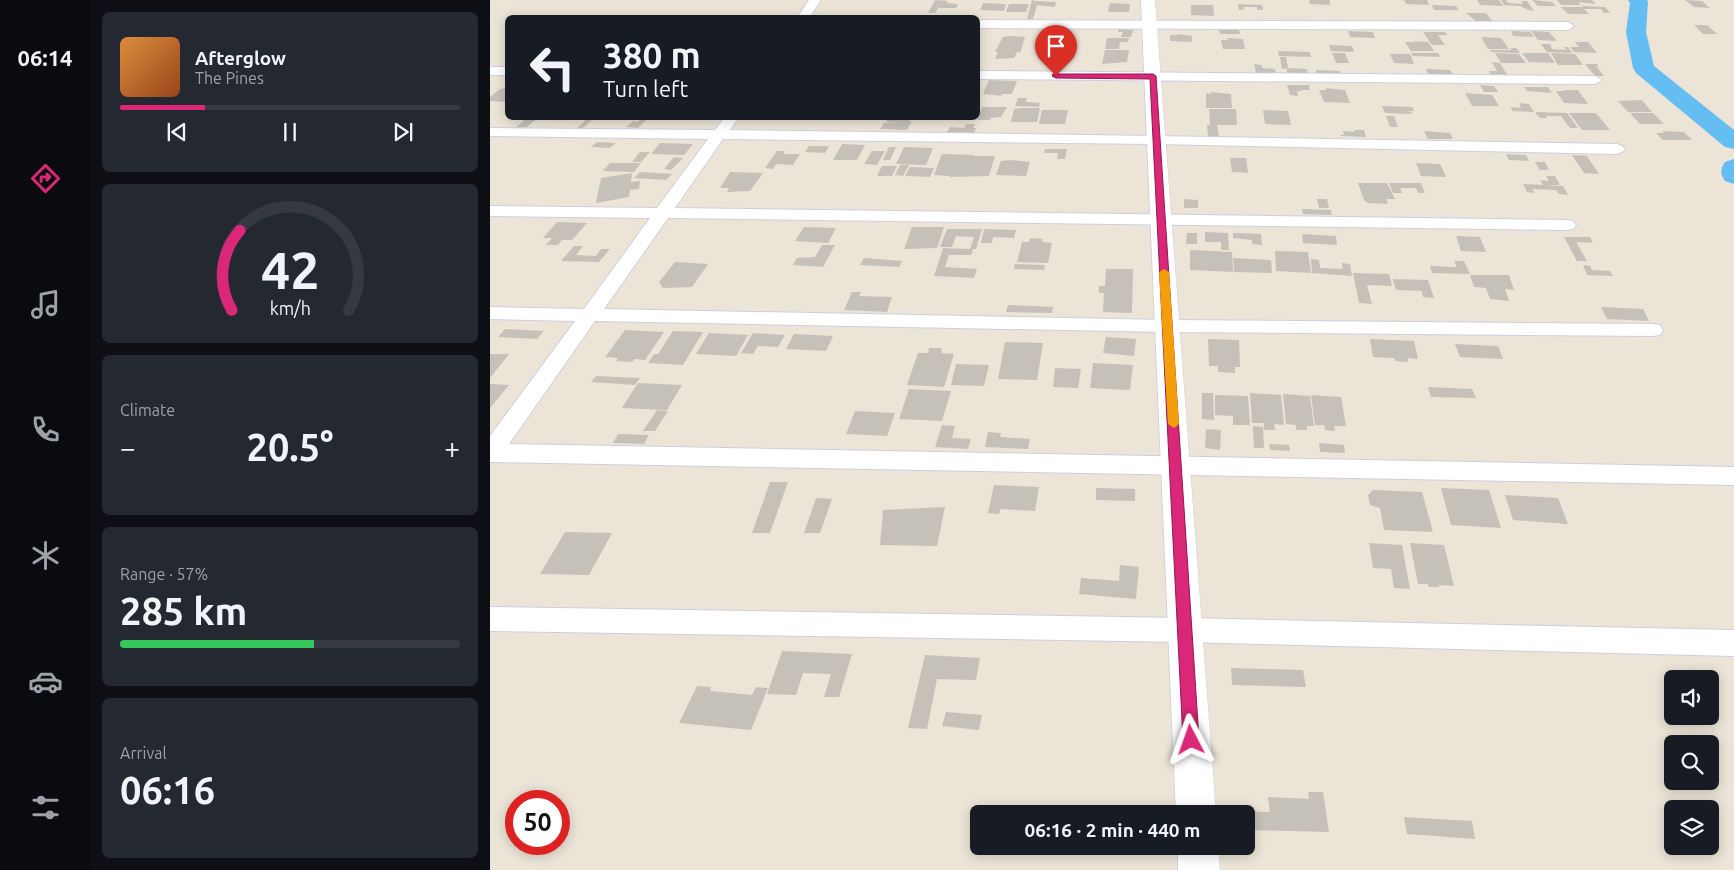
<!DOCTYPE html>
<meta charset="utf-8">
<style>
:root{--surface:#171b24;--page:#242831;--text:#f1f3f6;--muted:#9ea1a6;--line:#363941;--accent:#db2777}
body{margin:0;font-family:Ubuntu,sans-serif;background:var(--page);color:var(--text);height:100vh;display:flex;flex-direction:column;font-size:19px;white-space:nowrap}
*{box-sizing:border-box;margin:0}
p{font-size:16px;color:var(--muted)}
.icon{flex:none;width:28px;height:28px;fill:none;stroke:currentColor;stroke-width:2;stroke-linecap:round;stroke-linejoin:round}
.map{position:relative;flex:1;overflow:hidden}
.drawer{display:flex;flex-direction:column;gap:12px;padding:12px;background:#0d0f14;width:400px}
.drawer>*{flex:none}
.hud{position:absolute;left:15px;top:15px;width:475px;height:105px;border-radius:8px;box-shadow:0 2px 12px #0003;background:#171b24;color:var(--text);overflow:hidden}
.buttons{position:absolute;left:1174px;top:670px;display:grid;gap:10px}
.buttons a{display:grid;place-items:center;width:55px;height:55px;border-radius:8px;background:var(--surface);box-shadow:0 2px 12px #0003;font-size:25px}
.speed{position:absolute;left:15px;top:790px;display:flex;gap:10px;font-size:25px;font-weight:700;text-align:center}
.speed>*{display:grid;place-content:center;width:65px;height:65px;border-radius:50%;background:var(--surface);box-shadow:0 2px 12px #0003;line-height:1}
.speed .limit{border:8px solid #d22;background:#fff;color:#111}
.pin{position:absolute;display:grid;place-items:center;width:42px;height:42px;color:#fff;margin:-51px -21px;border-radius:50% 50% 50% 0;rotate:-45deg;box-shadow:0 0 5px #0007}
.pin .icon{rotate:45deg}
.me{position:absolute;width:55px;margin:-28px;rotate:356deg;stroke-linejoin:round;filter:drop-shadow(0 0 4px #0008)}
.turn{display:flex;align-items:center;gap:18px;height:105px;padding:0 15px;font-size:22px}
.turn .icon{width:65px;height:65px;stroke-width:2.5}
.turn b{display:block;font-size:35px;line-height:42px}
.big{font-size:38px;font-weight:600;line-height:1.1}
.drawer .widget{flex:1;display:flex;flex-direction:column;justify-content:center;gap:8px;min-width:0;padding:0 18px;border-radius:8px;background:var(--page)}
.drawer .dial{align-items:center;gap:0}
.dial svg{height:130px;overflow:visible;fill:none;stroke:var(--line);stroke-width:7;stroke-linecap:round;text-anchor:middle}
.dial text{fill:var(--text);stroke:none}
.song{display:flex;align-items:center;gap:15px}
.cover{width:60px;height:60px;border-radius:8px;background:linear-gradient(135deg,hsl(30 70% 55%),hsl(20 70% 35%))}
.played{height:5px;border-radius:2px;background:linear-gradient(90deg,var(--accent) 25%,var(--line) 25%)}
.keys{display:flex;justify-content:space-around;direction:ltr}
.heat{display:flex;justify-content:space-between;align-items:center;font-size:28px;direction:ltr}
.charge{height:8px;border-radius:4px;background:linear-gradient(90deg,#34c759 57%,var(--line) 0)}
.trip{position:absolute;left:480px;top:805px;width:285px;height:50px;border-radius:8px;background:var(--surface);box-shadow:0 2px 12px #0003;font-weight:600;line-height:50px;text-align:center}
main{display:flex;flex:1;min-height:0}
.dock{display:flex;flex-direction:column;width:90px;justify-content:space-around;align-items:center;background:#090b0e;color:var(--muted)}
.dock .icon{width:35px;height:35px}
.dock .current{color:var(--accent)}
.dock b{font-size:22px;color:var(--text)}
.map>svg:first-child{display:block}
.lines{fill:none;stroke-linecap:round;stroke-linejoin:round}
.river{fill:#65bef2;fill-rule:evenodd}
.building{fill:#c6c1b8}
.street-casing{stroke:#cdcfe1;stroke-width:2}
.secondary-casing{stroke:#cdcfe1;stroke-width:1}
.street{fill:#fff;fill-rule:evenodd}
.secondary{fill:#fff;fill-rule:evenodd}
.route{fill:#db2777;stroke:#8e194d}
.slow{fill:#f59e0b}
</style>
<main>
<nav class="dock">
<b>06:14</b>
<svg class="icon current" aria-label="directions" viewBox="0 0 24 24"><path d="M12 3l9 9-9 9-9-9zM9 14v-3h6M13 9l2 2-2 2"/></svg>
<svg class="icon" aria-label="music" viewBox="0 0 24 24"><path d="M9 18V5l10-2v13"/><circle cx="6" cy="18" r="3"/><circle cx="16" cy="16" r="3"/></svg>
<svg class="icon" aria-label="phone" viewBox="0 0 24 24"><path d="M5 4h4l2 5-3 2q2 4 5 5l2-3 5 2v4C11 20 4 13 5 4z"/></svg>
<svg class="icon" aria-label="climate" viewBox="0 0 24 24"><path d="M12 3v18M4 7l16 10M4 17L20 7"/></svg>
<svg class="icon" aria-label="car" viewBox="0 0 24 24"><path d="M5 17H2v-5l4-1 3-4h7l3 4 3 1v5h-3M9 17h6M6 11h13"/><circle cx="7" cy="17" r="2"/><circle cx="17" cy="17" r="2"/></svg>
<svg class="icon" aria-label="filters" viewBox="0 0 24 24"><path d="M4 7h16M4 17h16"/><circle cx="9" cy="7" r="2"/><circle cx="15" cy="17" r="2"/></svg>
</nav>
<section class="drawer">
<div class="widget">
<div class="song"><i class="cover"></i><div><b>Afterglow</b><p>The Pines</p></div></div>
<div class="played"></div>
<div class="keys"><svg class="icon" aria-label="previous" viewBox="0 0 24 24"><path d="M18 5L8 12l10 7zM5 5v14"/></svg><svg class="icon" aria-label="pause" viewBox="0 0 24 24"><path d="M8 5v14M16 5v14"/></svg><svg class="icon" aria-label="next" viewBox="0 0 24 24"><path d="M6 5l10 7-10 7zM19 5v14"/></svg></div>
</div>
<div class="widget dial"><svg viewBox="0 0 100 80">
<path d="M14 69A42 42 0 1 1 86 69"/>
<path d="M14 69A42 42 0 0 1 19 20" stroke="#db2777"/>
<text x="50" y="56" font-size="32" font-weight="700">42</text>
<text x="50" y="72" font-size="11">km/h</text>
</svg></div>
<div class="widget"><p>Climate</p>
<div class="heat"><a>−</a><b class="big">20.5°</b><a>+</a></div>
</div>
<div class="widget"><p>Range · 57%</p><b class="big">285 km</b><div class="charge"></div></div>
<div class="widget"><p>Arrival</p><b class="big">06:16</b></div>
</section>
<div class="map">
<svg width="1244" height="870" viewBox="0 0 1244 870">
<rect width="100%" height="100%" fill="#ebe4d7"/>
<g class="lines">
<g class="river">
<path d="M1138,0H1157L1158,2L1156,32L1164,66L1244,130V149L1235,147L1146,73L1143,68L1136,32L1140,3Z"/>
<path d="M1244,159V184L1235,181C1230,174 1230,169 1235,162Z"/>
</g>
</g>
<g class="building">
<path d="M445,0L458,1L456,3L468,4L466,8H449L450,5L445,13H438Z"/>
<path d="M542,0L545,1L566,2L565,7L547,5L543,19H537Z"/>
<path d="M819,0H840V5L820,4Z"/>
<path d="M914,0H937L939,5L916,4Z"/>
<path d="M987,0H1009L1013,6L990,5Z"/>
<path d="M1011,0H1016L1018,3L1033,4L1031,1H1037L1044,11L1038,10L1030,6L1014,5Z"/>
<path d="M1042,0L1062,2L1066,6H1048Z"/>
<path d="M1067,0H1102L1106,4L1088,2L1091,5H1071Z"/>
<path d="M1195,0L1212,1L1220,8L1204,7Z"/>
<path d="M493,3L516,4L514,11L490,10Z"/>
<path d="M620,3L640,4L639,12H618Z"/>
<path d="M519,4H539L536,12H516Z"/>
<path d="M748,4L772,5L773,10H767V7H753L754,10H749Z"/>
<path d="M701,5H723L724,16L701,15Z"/>
<path d="M942,5L966,6L969,10H944Z"/>
<path d="M1092,6L1115,7L1120,13H1114L1111,9H1094Z"/>
<path d="M1071,7H1092L1099,14H1078Z"/>
<path d="M976,13H996L1002,21H986Z"/>
<path d="M1204,25H1217L1227,34H1213Z"/>
<path d="M629,29L643,30L641,37H631L633,32H628Z"/>
<path d="M729,30H749L750,34H730Z"/>
<path d="M858,31L883,32L885,38L860,37Z"/>
<path d="M1021,31L1040,32L1044,37L1023,36Z"/>
<path d="M1041,31L1059,32L1067,41L1048,40Z"/>
<path d="M933,32H955L957,35H948L955,45H942Z"/>
<path d="M687,34L702,36V42L680,41V35H687Z"/>
<path d="M520,36L535,37L530,53L527,52L524,58L505,59L508,52H505L513,37Z"/>
<path d="M991,37L1011,38L1019,49H998Z"/>
<path d="M617,38H639L638,42H630L629,49H615Z"/>
<path d="M737,38L753,39L755,49H733L731,40H738Z"/>
<path d="M924,41L938,42L944,51H921L915,42H924Z"/>
<path d="M1085,42H1098L1107,53L1084,52L1080,47H1089Z"/>
<path d="M1051,44H1060L1062,49L1076,50L1074,47H1078L1082,53L1057,52Z"/>
<path d="M839,45L862,46L864,52L841,51Z"/>
<path d="M1020,48H1026L1030,53L1001,52L1000,50H1022Z"/>
<path d="M615,50H639L637,62L612,64Z"/>
<path d="M788,51L820,52L821,57L789,56Z"/>
<path d="M842,53H855L859,63H846Z"/>
<path d="M921,53H948L950,57L923,56Z"/>
<path d="M1005,53L1029,54L1036,63H1011Z"/>
<path d="M1032,53H1058L1065,63L1039,62Z"/>
<path d="M1061,53L1085,54L1093,65H1068Z"/>
<path d="M900,54H920L924,64L904,63Z"/>
<path d="M790,57H796L798,68L792,69Z"/>
<path d="M1002,62L1010,63L1018,76L1001,75L999,71H1007Z"/>
<path d="M764,64L772,65V68L785,69L786,73H766Z"/>
<path d="M1095,64H1107L1109,66H1106L1114,76H1105Z"/>
<path d="M797,68L817,69L818,74L797,73Z"/>
<path d="M936,69L960,70L963,75L938,74Z"/>
<path d="M826,70L850,71V74L826,73Z"/>
<path d="M499,80L527,81L522,94H512L511,96L493,94Z"/>
<path d="M797,85H819L820,90H811L812,91H807L808,96L800,95Z"/>
<path d="M990,85L1004,86L1008,92H994Z"/>
<path d="M1034,87H1058L1062,93L1037,91Z"/>
<path d="M18,88V102L0,101V97L10,89Z"/>
<path d="M836,88L855,90L860,103L834,102L829,90H836Z"/>
<path d="M1074,90H1088L1098,104L1074,103L1066,91H1075Z"/>
<path d="M721,92L741,94L742,108H716V93L721,94Z"/>
<path d="M975,93L1002,95L1009,106H982Z"/>
<path d="M528,98H537L536,102L550,103L549,107L525,106Z"/>
<path d="M1152,100L1162,112H1138L1128,101Z"/>
<path d="M1029,103L1039,104L1044,112L1022,111L1021,107L1031,108Z"/>
<path d="M892,106L922,107L924,111H915L921,112L922,114L895,113Z"/>
<path d="M492,107H517L511,117L501,118L500,120H487Z"/>
<path d="M533,108H550L547,122H521L524,109Z"/>
<path d="M719,109H746L747,125H727L729,136H718L717,125H720Z"/>
<path d="M552,110H578L575,124H549Z"/>
<path d="M773,110L798,111L801,125L775,124Z"/>
<path d="M1045,112L1077,113L1088,128H1080L1071,116H1056L1057,118H1050Z"/>
<path d="M1079,113H1106L1120,130H1092Z"/>
<path d="M1140,113H1163L1174,124H1150Z"/>
<path d="M896,116H904L908,127H900Z"/>
<path d="M37,118H48L37,127H26Z"/>
<path d="M98,118H104L93,128H87Z"/>
<path d="M399,118H421L419,121H422L417,130L390,129L394,123H411L396,122Z"/>
<path d="M151,119L156,120L148,128L136,127L143,121L148,122Z"/>
<path d="M476,124H485L483,128H486L484,133L457,132L460,127L474,128Z"/>
<path d="M864,130H874L876,137L851,136L850,135H854L853,131L865,132Z"/>
<path d="M934,131L960,133L963,139H938Z"/>
<path d="M1172,131L1194,132L1202,140H1173L1166,133H1174Z"/>
<path d="M107,142L126,143L120,148L101,147Z"/>
<path d="M170,143L203,144L194,155L161,154Z"/>
<path d="M352,144L375,145L367,160H343Z"/>
<path d="M319,146H339L335,153L315,152Z"/>
<path d="M399,147H406L400,160H393Z"/>
<path d="M414,147L443,148L436,165L406,164Z"/>
<path d="M555,149H577L575,159H567L568,153H554Z"/>
<path d="M287,151H295L293,154H310L303,165L286,164L283,169L275,168Z"/>
<path d="M382,151H395L387,165L374,164Z"/>
<path d="M150,152H160L151,162H142Z"/>
<path d="M452,154L484,155L483,156H505L499,176L459,177L460,176L444,175Z"/>
<path d="M1016,154L1036,155L1039,161L1019,160Z"/>
<path d="M1082,155L1097,156L1109,174L1094,173Z"/>
<path d="M184,157L193,158L181,170L174,169Z"/>
<path d="M740,158H756L758,173L742,172Z"/>
<path d="M521,160L540,162L536,176L506,175L511,161Z"/>
<path d="M1045,162H1055L1059,170H1050Z"/>
<path d="M120,163H151L144,172L113,171Z"/>
<path d="M926,163L950,164L956,177L931,176Z"/>
<path d="M410,165H419L413,176L405,175Z"/>
<path d="M392,166H407L402,176H387Z"/>
<path d="M420,167L444,168L440,177L415,176Z"/>
<path d="M150,172L182,174L176,180L144,178Z"/>
<path d="M240,172L273,173L260,191L237,192L239,188H230Z"/>
<path d="M142,173L141,182L150,181L149,189L140,190L139,197L106,203L111,178Z"/>
<path d="M1056,176H1065L1070,185H1056L1073,186L1078,195L1069,194L1066,190L1042,189L1045,193L1037,192L1033,184L1053,185L1050,180L1059,181Z"/>
<path d="M868,183H897L905,199H896L898,204L878,203L874,200Z"/>
<path d="M899,183H931L935,193H928L926,188H910L912,193H903Z"/>
<path d="M694,199L708,200V208H694Z"/>
<path d="M827,199H837L839,208H829Z"/>
<path d="M812,209L841,210L842,215L813,214Z"/>
<path d="M67,222L97,223L82,240H72L68,245H56L62,238H53Z"/>
<path d="M314,227L346,228L338,243L305,241Z"/>
<path d="M422,227H454L447,248L414,249Z"/>
<path d="M457,229H492L486,249H483L481,255H459L455,267L487,269L484,278L444,276L453,248L480,249L484,237L466,236L462,247H450Z"/>
<path d="M494,229L526,230L524,238L503,237L502,243H491Z"/>
<path d="M715,232L738,233L739,250H731V242H715Z"/>
<path d="M697,233H707V244H696Z"/>
<path d="M743,233L771,234L772,245L762,244V240L743,238Z"/>
<path d="M812,234L846,236L847,245L813,243Z"/>
<path d="M966,236L990,237L996,252L971,251Z"/>
<path d="M1074,237H1100L1103,243L1086,242L1097,261H1087Z"/>
<path d="M540,238L553,239L552,242L562,243L558,263L527,262L532,242H539Z"/>
<path d="M332,245H345L333,267L303,265L307,258L325,257Z"/>
<path d="M84,246H93L86,255L106,256L111,249H120L109,262L71,261Z"/>
<path d="M700,250L742,252L743,272L700,270Z"/>
<path d="M785,251L818,252L821,273L786,271Z"/>
<path d="M374,258L412,261L409,267L370,265Z"/>
<path d="M743,258L781,260L782,273L744,272Z"/>
<path d="M821,259L829,260L830,268L853,269L852,263L860,264L862,276L822,273Z"/>
<path d="M964,261H974L980,274L942,273L940,266L967,267Z"/>
<path d="M185,262L218,264L202,287L173,288L169,282Z"/>
<path d="M525,264L555,265L554,270L524,269Z"/>
<path d="M1093,265L1100,266L1102,270L1120,271L1123,276L1097,275Z"/>
<path d="M616,269H643L642,313L613,312L614,293H609V286H615Z"/>
<path d="M863,273L899,274L902,286L877,285L882,304L869,303Z"/>
<path d="M980,275H1019L1024,290L1015,289L1019,301L1000,299L996,288L984,287Z"/>
<path d="M903,279L938,280L944,298L933,297L932,291L906,290Z"/>
<path d="M362,292H371L369,296L402,297L397,312L354,310Z"/>
<path d="M518,305L563,307L562,313L516,312Z"/>
<path d="M1111,307L1153,309L1159,321L1117,319Z"/>
<path d="M15,329L54,331L47,339L8,337Z"/>
<path d="M135,330L174,332L155,360L145,359L142,362L126,361L128,358L115,357Z"/>
<path d="M183,331L213,332L193,365L158,363L164,354H168Z"/>
<path d="M219,333L258,335L246,356L206,354Z"/>
<path d="M263,333L295,335L288,347L268,346L263,354L251,353Z"/>
<path d="M304,334L343,336L336,351L296,349Z"/>
<path d="M616,337L646,339L644,356L613,353Z"/>
<path d="M718,339L749,340L750,367H745V373L728,372V366H719Z"/>
<path d="M880,339L924,341L928,359L918,358V362L905,361L904,358L883,357Z"/>
<path d="M515,342L553,343L547,380L508,379Z"/>
<path d="M965,344L1008,346L1013,359L970,357Z"/>
<path d="M439,348H452L451,353L464,354L454,387L417,385L428,353H438Z"/>
<path d="M0,354H19L0,378Z"/>
<path d="M603,363L643,365L640,390L600,388Z"/>
<path d="M466,364L499,365L494,386L461,385Z"/>
<path d="M565,368L591,369L588,388L563,387Z"/>
<path d="M106,376L150,378L145,385L101,382Z"/>
<path d="M148,383L192,385L177,410L132,408Z"/>
<path d="M0,384L19,385L0,408Z"/>
<path d="M938,387L982,389L986,398L941,397Z"/>
<path d="M419,389L461,391L452,421L409,419Z"/>
<path d="M712,393H723L724,420L712,419Z"/>
<path d="M760,393L791,395L794,425L784,424L785,430H774V423H762Z"/>
<path d="M793,394L820,396L824,426H817V430H806V425L796,424Z"/>
<path d="M725,395L758,396L760,425H743V416L725,415Z"/>
<path d="M821,395L851,397L856,426H844L845,431L835,430L834,425H825Z"/>
<path d="M167,410L178,411L165,431H153Z"/>
<path d="M365,411L405,413L397,436L356,434Z"/>
<path d="M452,425L465,426L462,438L481,439L478,449L445,447Z"/>
<path d="M763,426L773,427L774,448H764Z"/>
<path d="M716,429L731,430L730,450L715,448Z"/>
<path d="M498,432L511,433L510,437L540,439L538,449L495,447Z"/>
<path d="M128,434L159,435L154,444L123,443Z"/>
<path d="M829,443L854,445L855,453L830,452Z"/>
<path d="M779,444L799,445L800,451L780,450Z"/>
<path d="M280,482H298L280,533H262Z"/>
<path d="M504,485L549,487L545,511L510,509L509,514L498,513Z"/>
<path d="M606,488L645,489V501L606,500Z"/>
<path d="M951,488L999,490L1011,528L961,525Z"/>
<path d="M883,490L932,492L943,532L894,530L890,508L880,505L878,495Z"/>
<path d="M1015,495L1068,498L1078,524L1023,520Z"/>
<path d="M326,498L342,499L330,533H314Z"/>
<path d="M455,507L447,546L390,545L393,510Z"/>
<path d="M75,532L122,533L99,575L50,574Z"/>
<path d="M879,543L912,545L920,589L904,588L901,569L883,568Z"/>
<path d="M920,543L954,545L964,586L949,585V587H939L938,584H928Z"/>
<path d="M630,565L649,567L646,599L589,594L591,578L629,581Z"/>
<path d="M292,651L362,654L349,697H334L341,674L313,673L306,695L277,694Z"/>
<path d="M435,655L490,658L486,680L447,679L437,729L418,728Z"/>
<path d="M741,668L813,670L816,687L742,685Z"/>
<path d="M207,686L221,687L220,691L262,695L266,687L278,688L261,730L189,723Z"/>
<path d="M456,712L492,715L489,730L452,726Z"/>
<path d="M818,792H833L839,832L756,830V814H751V811L780,812L778,797L819,799Z"/>
<path d="M914,817L982,821L985,839L917,834Z"/>
</g>
<g class="lines">
<defs>
<g id="street">
<path d="M319,0H331L319,18H307Z"/>
<path d="M488,20L1078,22L1084,26L1078,30L488,28Z"/>
<rect x="0" y="67" width="18" height="8"/>
<path d="M488,71L1105,76L1112,80L1105,84L488,79Z"/>
<path d="M234,118H248L240,130L666,136L1127,144L1132,146L1135,149L1132,152L1127,154L666,144L233,139L185,208L1077,220L1083,221L1086,225L1083,229L1077,230L178,218L114,309L677,320L1163,324L1170,325L1173,330L1170,335L1163,336L677,332L105,321L19,444L1244,467V485L0,462V436L85,321L0,319V307L94,309L160,218L0,216V206L167,208L218,139L0,136V128L225,130Z"/>
<path d="M0,607L694,618L1244,630V656L694,642L0,631Z"/>
</g>
<g id="secondary">
<path d="M651,0H665L726,814H686Z"/>
<path d="M688,846H728L730,870H688Z"/>
</g>
</defs>
<use href="#street" class="street-casing"/>
<use href="#secondary" class="secondary-casing"/>
<use href="#street" class="street"/>
<use href="#secondary" class="secondary"/>
</g>
<path class="route" d="M563,74H663L666,76L709,740L706,745L701,748L696,745L693,740L660,79L566,78L562,76Z"/>
<path class="slow" d="M674,269L679,272L689,424L684,428L678,424L669,272Z"/>
</svg>
<div class="buttons">
<a><svg class="icon" aria-label="sound" viewBox="0 0 24 24"><path d="M4 9h4l5-4v14l-5-4H4zM17 9q2 3 0 6"/></svg></a>
<a><svg class="icon" aria-label="search" viewBox="0 0 24 24"><circle cx="10" cy="10" r="6"/><path d="M15 15l6 6"/></svg></a>
<a><svg class="icon" aria-label="layers" viewBox="0 0 24 24"><path d="M12 4l9 5-9 5-9-5zM3 14l9 5 9-5"/></svg></a>
</div>
<div class="speed"><div class="limit">50</div></div>
<div class="pin" style="left:566px;top:76px;background:#d93025"><svg class="icon" aria-label="arrive" viewBox="0 0 24 24"><path d="M6 21V4h12l-3 4 3 4H6"/></svg></div>
<svg class="me" style="left:701px;top:740px" viewBox="-20 -20 40 40"><path d="M0-17L14 15 0 8-14 15z" fill="#db2777" stroke="#fff" stroke-width="4"/></svg>
<div class="trip">06:16 · 2 min · 440 m</div>
<div class="hud">
<div class="turn"><svg class="icon" aria-label="left" viewBox="0 0 24 24"><path d="M17 20v-9H6M10 6l-5 5 5 5"/></svg><div><b>380 m</b>Turn left</div></div>
</div>
</div>
</main>
